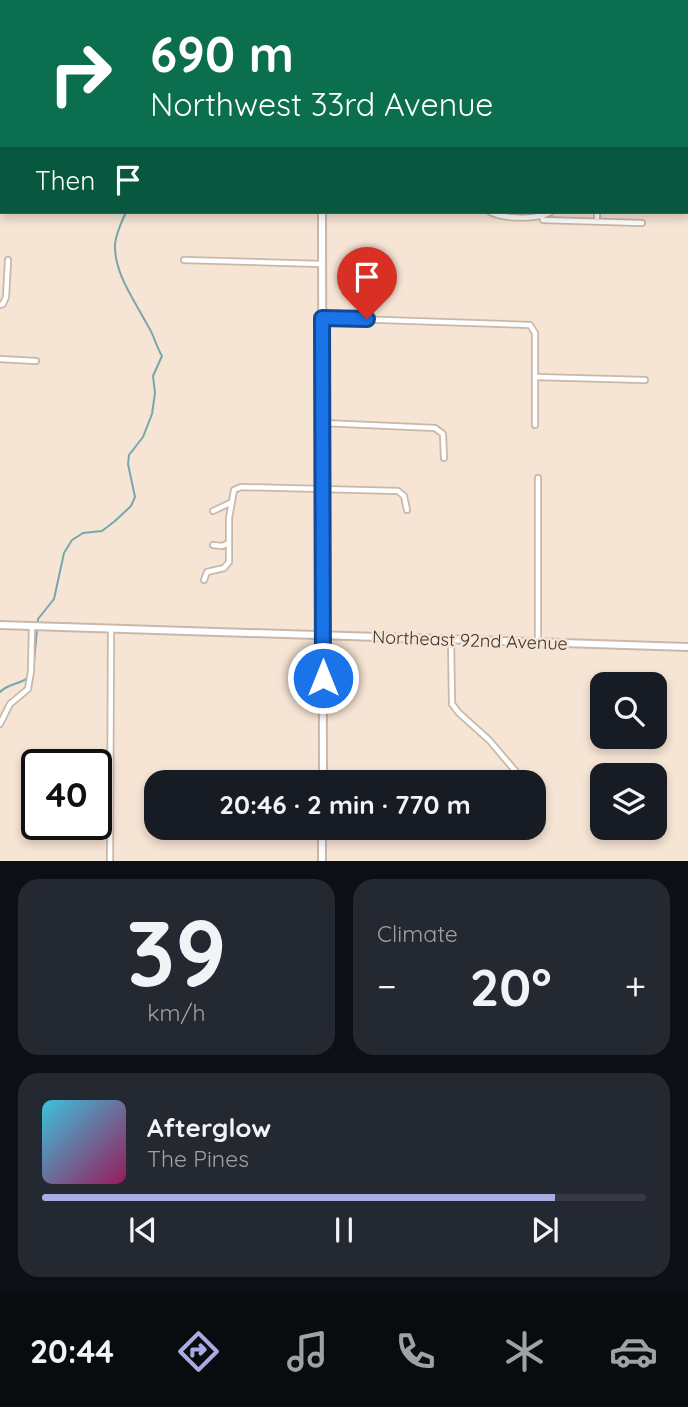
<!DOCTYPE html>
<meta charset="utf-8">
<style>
:root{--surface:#171b24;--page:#242831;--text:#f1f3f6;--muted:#9ea1a6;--line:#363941;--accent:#a9ace3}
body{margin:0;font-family:Quicksand,sans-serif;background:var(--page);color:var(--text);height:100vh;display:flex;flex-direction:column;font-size:26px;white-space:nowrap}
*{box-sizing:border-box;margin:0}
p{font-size:23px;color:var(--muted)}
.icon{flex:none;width:38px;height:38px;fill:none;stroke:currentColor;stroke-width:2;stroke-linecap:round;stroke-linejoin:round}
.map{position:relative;height:861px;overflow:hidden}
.panel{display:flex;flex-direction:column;gap:18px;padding:18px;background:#0d0f14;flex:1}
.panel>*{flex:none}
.guide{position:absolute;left:0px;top:0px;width:690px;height:214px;box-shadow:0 4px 10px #0003;background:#0b6e4f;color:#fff;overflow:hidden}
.fabs{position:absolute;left:590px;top:672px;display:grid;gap:14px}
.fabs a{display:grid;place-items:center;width:77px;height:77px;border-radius:14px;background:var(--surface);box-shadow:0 4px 10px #0003;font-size:35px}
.speed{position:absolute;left:21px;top:749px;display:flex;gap:14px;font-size:35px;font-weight:700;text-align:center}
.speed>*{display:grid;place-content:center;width:91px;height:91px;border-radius:50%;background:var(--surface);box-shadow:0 4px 10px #0003;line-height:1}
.speed .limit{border:4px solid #111;border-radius:10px;background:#fff;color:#111}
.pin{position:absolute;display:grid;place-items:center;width:60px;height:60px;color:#fff;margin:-72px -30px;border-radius:50% 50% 50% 0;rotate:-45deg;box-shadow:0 0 7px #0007}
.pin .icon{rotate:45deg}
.me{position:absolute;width:77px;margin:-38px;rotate:0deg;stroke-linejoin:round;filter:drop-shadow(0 0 5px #0008)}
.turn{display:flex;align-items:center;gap:24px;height:147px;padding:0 35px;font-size:32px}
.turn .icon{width:91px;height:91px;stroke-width:2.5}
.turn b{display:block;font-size:49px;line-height:60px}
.then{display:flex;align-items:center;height:66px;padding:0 35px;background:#0003;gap:14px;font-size:26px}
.big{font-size:52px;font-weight:800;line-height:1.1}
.panel .widget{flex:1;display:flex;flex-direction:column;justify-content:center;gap:10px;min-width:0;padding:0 24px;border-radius:21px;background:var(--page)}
.panel .dial{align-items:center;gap:0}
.dial b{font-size:91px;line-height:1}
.song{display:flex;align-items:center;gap:21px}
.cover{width:84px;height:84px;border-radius:10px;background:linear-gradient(135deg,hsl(190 70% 55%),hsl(330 70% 35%))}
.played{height:7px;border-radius:4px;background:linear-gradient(90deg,var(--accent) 85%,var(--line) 85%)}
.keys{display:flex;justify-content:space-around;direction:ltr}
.heat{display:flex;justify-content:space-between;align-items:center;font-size:38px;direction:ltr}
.panel .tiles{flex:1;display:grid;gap:18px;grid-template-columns:1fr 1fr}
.widget:last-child{grid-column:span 2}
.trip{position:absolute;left:144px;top:770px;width:402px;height:70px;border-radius:21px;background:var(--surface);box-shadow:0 4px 10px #0003;font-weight:800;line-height:70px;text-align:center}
.menu{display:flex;height:112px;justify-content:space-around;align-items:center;background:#090b0e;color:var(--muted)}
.menu .icon{width:49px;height:49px}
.menu .active{color:var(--accent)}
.menu b{font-size:32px;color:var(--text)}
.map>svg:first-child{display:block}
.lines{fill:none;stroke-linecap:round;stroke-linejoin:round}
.stream{stroke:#76a8ab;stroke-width:2}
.street-casing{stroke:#c9b8a9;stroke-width:8}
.secondary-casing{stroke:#c9b8a9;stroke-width:10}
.street{stroke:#fff;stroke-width:4.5}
.secondary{stroke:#fff;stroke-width:6}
.route-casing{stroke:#114b97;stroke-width:18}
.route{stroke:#1a73e8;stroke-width:12}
.labels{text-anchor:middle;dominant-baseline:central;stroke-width:5;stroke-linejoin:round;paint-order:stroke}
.street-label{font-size:18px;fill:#38312b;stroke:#f6e4d4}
</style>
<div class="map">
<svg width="688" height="861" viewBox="0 0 688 861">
<rect width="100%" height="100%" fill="#f6e4d4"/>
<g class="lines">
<g class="stream">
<path d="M221,2V0"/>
<path d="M33,673L38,619L54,599L64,553L72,540L83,533L102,531L115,521L131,506L135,497L128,464L129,455L143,437L152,414L155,393L153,376L162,356C156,346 154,335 148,326C135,301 114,274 115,244C116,233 122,221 126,212"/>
<path d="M0,692C9,683 19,685 29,677"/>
</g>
<defs>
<g id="street">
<path d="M554,0V2"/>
<path d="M400,2V0"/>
<path d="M518,2V0"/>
<path d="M664,2V0"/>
<path d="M490,212C504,219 537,220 551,212"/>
<path d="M597,212V217"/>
<path d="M542,217L543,220L642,223"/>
<path d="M184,260L322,264"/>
<path d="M0,305L3,304L6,297L8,260"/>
<path d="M322,318L530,325L535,333V425"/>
<path d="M0,359L36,361"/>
<path d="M535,377L645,380"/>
<path d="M323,423L435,428L443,434L444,458"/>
<path d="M538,478V642"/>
<path d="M213,511L230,503"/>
<path d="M213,545L222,546L229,543"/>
<path d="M204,580L207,572L224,568L229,562V518L234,490L241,487L398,491L404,496L407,510"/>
<path d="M451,639L452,704L459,713L489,740L518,774"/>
<path d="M0,724L10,704L28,689L31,671L32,626"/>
<path d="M110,861L111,628"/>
</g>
<g id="secondary">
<path d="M321,0V2"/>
<path d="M472,2V0"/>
<path d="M476,2L477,0"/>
<path d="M322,212L323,782"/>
<path d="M0,625L688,647"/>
<path d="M322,861V828"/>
</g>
</defs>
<use href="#street" class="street-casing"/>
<use href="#secondary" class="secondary-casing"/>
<use href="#street" class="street"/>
<use href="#secondary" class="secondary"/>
</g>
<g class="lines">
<defs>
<path id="route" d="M323,678L322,318L367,319"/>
</defs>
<use href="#route" class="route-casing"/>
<use href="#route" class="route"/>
</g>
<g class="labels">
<g class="street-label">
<text transform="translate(470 640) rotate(2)">Northeast 92nd Avenue</text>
</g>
</g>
</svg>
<div class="fabs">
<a><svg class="icon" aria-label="search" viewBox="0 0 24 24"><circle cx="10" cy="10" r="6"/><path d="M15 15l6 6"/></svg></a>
<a><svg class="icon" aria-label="layers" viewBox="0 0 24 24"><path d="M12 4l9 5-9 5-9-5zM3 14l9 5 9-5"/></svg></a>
</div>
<div class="speed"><div class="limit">40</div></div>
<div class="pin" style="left:367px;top:319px;background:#d93025"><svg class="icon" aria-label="arrive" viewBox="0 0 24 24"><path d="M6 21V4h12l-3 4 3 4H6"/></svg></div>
<svg class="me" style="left:323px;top:678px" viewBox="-20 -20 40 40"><circle r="17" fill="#1a73e8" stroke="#fff" stroke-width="3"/><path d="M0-11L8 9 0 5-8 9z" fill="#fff"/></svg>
<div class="trip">20:46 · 2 min · 770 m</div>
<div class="guide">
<div class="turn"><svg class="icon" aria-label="right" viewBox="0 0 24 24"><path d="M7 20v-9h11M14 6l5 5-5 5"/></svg><div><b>690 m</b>Northwest 33rd Avenue</div></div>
<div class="then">Then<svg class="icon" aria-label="arrive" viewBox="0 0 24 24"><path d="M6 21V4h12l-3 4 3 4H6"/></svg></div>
</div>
</div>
<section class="panel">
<div class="tiles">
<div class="widget dial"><b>39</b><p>km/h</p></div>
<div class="widget"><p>Climate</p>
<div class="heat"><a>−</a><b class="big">20°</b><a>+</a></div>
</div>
<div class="widget">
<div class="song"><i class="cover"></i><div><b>Afterglow</b><p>The Pines</p></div></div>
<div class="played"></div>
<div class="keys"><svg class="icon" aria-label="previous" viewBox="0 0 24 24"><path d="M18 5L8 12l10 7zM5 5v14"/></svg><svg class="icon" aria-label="pause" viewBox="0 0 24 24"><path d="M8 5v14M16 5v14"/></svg><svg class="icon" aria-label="next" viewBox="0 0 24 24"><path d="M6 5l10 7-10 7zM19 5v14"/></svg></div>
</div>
</div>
</section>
<nav class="menu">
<b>20:44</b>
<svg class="icon active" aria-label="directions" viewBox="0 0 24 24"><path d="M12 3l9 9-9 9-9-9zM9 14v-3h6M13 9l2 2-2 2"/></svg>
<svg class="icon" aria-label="music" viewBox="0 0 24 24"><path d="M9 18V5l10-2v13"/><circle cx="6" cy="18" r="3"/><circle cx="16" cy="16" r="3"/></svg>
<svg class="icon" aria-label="phone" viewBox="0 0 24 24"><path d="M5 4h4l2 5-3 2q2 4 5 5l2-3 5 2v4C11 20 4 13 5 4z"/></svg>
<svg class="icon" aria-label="climate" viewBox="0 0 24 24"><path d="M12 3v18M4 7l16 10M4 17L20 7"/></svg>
<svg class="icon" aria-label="car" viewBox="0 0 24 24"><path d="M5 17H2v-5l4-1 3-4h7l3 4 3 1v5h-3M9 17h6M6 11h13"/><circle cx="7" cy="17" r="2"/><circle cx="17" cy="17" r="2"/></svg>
</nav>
